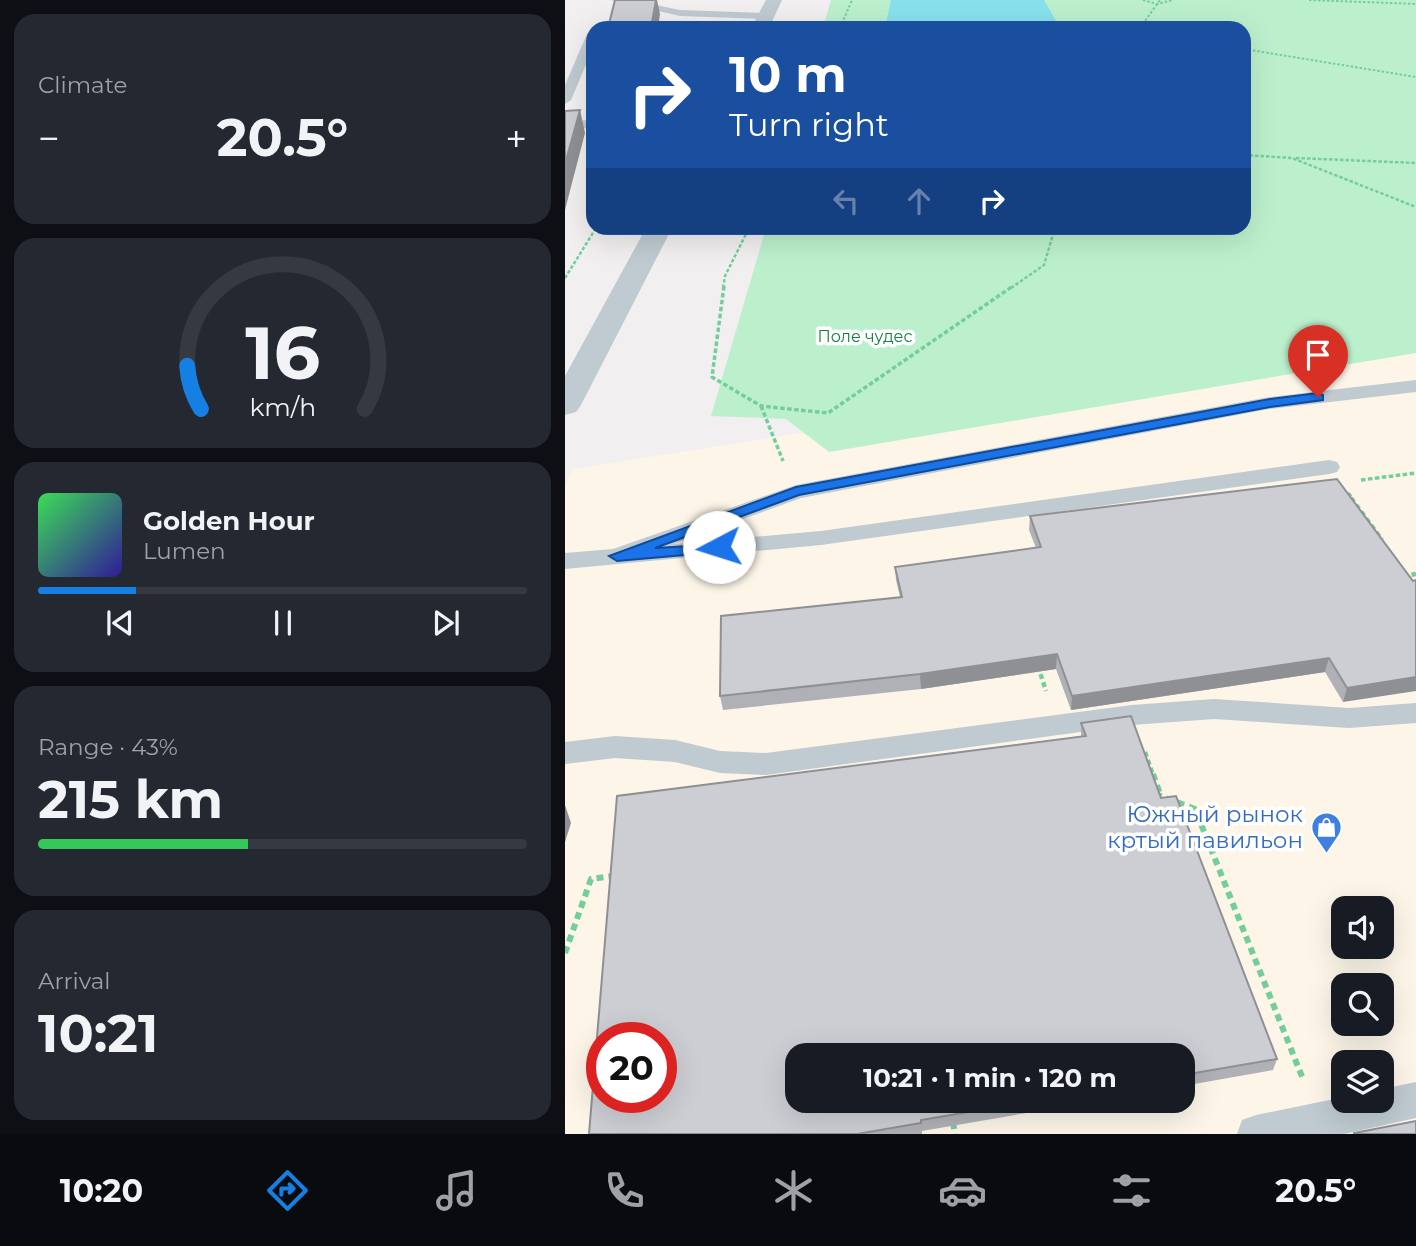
<!DOCTYPE html>
<meta charset="utf-8">
<style>
:root{--surface:#171b24;--page:#242831;--text:#f1f3f6;--muted:#9ea1a6;--line:#363941;--accent:#167fe4}
body{margin:0;font-family:Montserrat,sans-serif;background:var(--page);color:var(--text);height:100vh;display:flex;flex-direction:column;font-size:26px;white-space:nowrap}
*{box-sizing:border-box;margin:0}
p{font-size:23px;color:var(--muted)}
.icon{flex:none;width:38px;height:38px;fill:none;stroke:currentColor;stroke-width:2;stroke-linecap:round;stroke-linejoin:round}
.map{position:relative;flex:1;overflow:hidden}
.drawer{display:flex;flex-direction:column;gap:14px;padding:14px;background:#0d0f14;width:565px}
.drawer>*{flex:none}
.banner{position:absolute;left:21px;top:21px;width:665px;height:214px;border-radius:21px;box-shadow:0 7px 28px #0002;background:#1a4fa0;color:#fff;overflow:hidden}
.fabs{position:absolute;left:766px;top:896px;display:grid;gap:14px}
.fabs a{display:grid;place-items:center;width:63px;height:63px;border-radius:14px;background:var(--surface);box-shadow:0 7px 28px #0002;font-size:35px}
.speed{position:absolute;left:21px;top:1022px;display:flex;gap:14px;font-size:35px;font-weight:700;text-align:center}
.speed>*{display:grid;place-content:center;width:91px;height:91px;border-radius:50%;background:var(--surface);box-shadow:0 7px 28px #0002;line-height:1}
.speed .limit{border:10px solid #d22;background:#fff;color:#111}
.pin{position:absolute;display:grid;place-items:center;width:60px;height:60px;color:#fff;margin:-72px -30px;border-radius:50% 50% 50% 0;rotate:-45deg;box-shadow:0 0 7px #0007}
.pin .icon{rotate:45deg}
.me{position:absolute;width:77px;margin:-38px;rotate:265deg;stroke-linejoin:round;filter:drop-shadow(0 0 5px #0008)}
.turn{display:flex;align-items:center;gap:24px;height:147px;padding:0 28px;font-size:32px}
.turn .icon{width:91px;height:91px;stroke-width:2.5}
.turn b{display:block;font-size:49px;line-height:60px}
.lanes{display:flex;align-items:center;height:66px;padding:0 28px;background:#0003;justify-content:center;gap:35px;direction:ltr}
.lanes .off{opacity:.35}
.big{font-size:52px;font-weight:700;line-height:1.1}
.drawer .widget{flex:1;display:flex;flex-direction:column;justify-content:center;gap:10px;min-width:0;padding:0 24px;border-radius:21px;background:var(--page)}
.drawer .dial{align-items:center;gap:0}
.dial svg{height:182px;overflow:visible;fill:none;stroke:var(--line);stroke-width:7;stroke-linecap:round;text-anchor:middle}
.dial text{fill:var(--text);stroke:none}
.song{display:flex;align-items:center;gap:21px}
.cover{width:84px;height:84px;border-radius:10px;background:linear-gradient(135deg,hsl(130 70% 55%),hsl(250 70% 35%))}
.played{height:7px;border-radius:4px;background:linear-gradient(90deg,var(--accent) 20%,var(--line) 20%)}
.keys{display:flex;justify-content:space-around;direction:ltr}
.heat{display:flex;justify-content:space-between;align-items:center;font-size:38px;direction:ltr}
.charge{height:10px;border-radius:5px;background:linear-gradient(90deg,#34c759 43%,var(--line) 0)}
.trip{position:absolute;left:220px;top:1043px;width:410px;height:70px;border-radius:21px;background:var(--surface);box-shadow:0 7px 28px #0002;font-weight:700;line-height:70px;text-align:center}
.tab-bar{display:flex;height:112px;justify-content:space-around;align-items:center;background:#090b0e;color:var(--muted)}
.tab-bar .icon{width:49px;height:49px}
.tab-bar .current{color:var(--accent)}
.tab-bar b{font-size:32px;color:var(--text)}
main{display:flex;flex:1;min-height:0}
.map>svg:first-child{display:block}
.commercial{fill:#fcf5e8;fill-rule:evenodd}
.green{fill:#bcf0cd}
.water{fill:#89e0ed}
.lines{fill:none;stroke-linecap:round;stroke-linejoin:round}
.path-far4{stroke:#74ce9b;stroke-width:2;stroke-dasharray:2.5 2;stroke-linecap:butt}
.path-far3{stroke:#74ce9b;stroke-width:2.5;stroke-dasharray:3.5 2;stroke-linecap:butt}
.path-far2{stroke:#74ce9b;stroke-width:3.5;stroke-dasharray:4.5 2.5;stroke-linecap:butt}
.path-far1{stroke:#74ce9b;stroke-width:4.5;stroke-dasharray:5 3.5;stroke-linecap:butt}
.path{stroke:#74ce9b;stroke-width:6;stroke-dasharray:7 5;stroke-linecap:butt}
.service{fill:#bfcad1;fill-rule:evenodd}
.minor{fill:#bfcad1;fill-rule:evenodd}
.wall{fill:#afb1b6}
.shaded-wall{fill:#8f9094}
.building{fill:#ccced4;stroke:#8f9094;stroke-width:2;fill-rule:evenodd}
.route{fill:#1a73e8;stroke:#114b97;stroke-width:2}
.labels{text-anchor:middle;dominant-baseline:central;stroke-width:7;stroke-linejoin:round;paint-order:stroke}
.far-park-label{font-size:16px;fill:#167f43;stroke:#fff}
.near-shop-label{font-size:23px;fill:#366cbe;stroke:#fff;text-anchor:end}
</style>
<main>
<section class="drawer">
<div class="widget"><p>Climate</p>
<div class="heat"><a>−</a><b class="big">20.5°</b><a>+</a></div>
</div>
<div class="widget dial"><svg viewBox="0 0 100 80">
<path d="M14 69A42 42 0 1 1 86 69"/>
<path d="M14 69A42 42 0 0 1 8 50" stroke="#167fe4"/>
<text x="50" y="56" font-size="32" font-weight="700">16</text>
<text x="50" y="72" font-size="11">km/h</text>
</svg></div>
<div class="widget">
<div class="song"><i class="cover"></i><div><b>Golden Hour</b><p>Lumen</p></div></div>
<div class="played"></div>
<div class="keys"><svg class="icon" aria-label="previous" viewBox="0 0 24 24"><path d="M18 5L8 12l10 7zM5 5v14"/></svg><svg class="icon" aria-label="pause" viewBox="0 0 24 24"><path d="M8 5v14M16 5v14"/></svg><svg class="icon" aria-label="next" viewBox="0 0 24 24"><path d="M6 5l10 7-10 7zM19 5v14"/></svg></div>
</div>
<div class="widget"><p>Range · 43%</p><b class="big">215 km</b><div class="charge"></div></div>
<div class="widget"><p>Arrival</p><b class="big">10:21</b></div>
</section>
<div class="map">
<svg width="851" height="1134" viewBox="0 0 851 1134">
<rect width="100%" height="100%" fill="#f1efef"/>
<path class="commercial" d="M851,335V1134H0V485L8,469ZM779,908H817V947H779ZM779,985H817V1024H779ZM37,1038H96V1097H37ZM233,1055H618V1101H233ZM779,1062H817V1101H779Z"/>
<path class="green" d="M266,0H851V353L264,452L221,419L146,416L201,228H679V28H258Z"/>
<path class="water" d="M326,0H479L495,28H320Z"/>
<g class="lines">
<g class="path-far4">
<path d="M578,0L592,4L608,0"/>
<path d="M744,0L851,4"/>
<path d="M275,28L287,0"/>
<path d="M575,28L595,0"/>
<path d="M679,49L851,77"/>
</g>
<g class="path-far3">
<path d="M679,155L727,158L851,207"/>
<path d="M731,158L851,163"/>
<path d="M0,278L31,228"/>
<path d="M158,288L160,276L184,228"/>
<path d="M446,288L479,265L490,228"/>
</g>
<g class="path-far2">
<path d="M159,286L147,377L196,406L263,413L448,286"/>
<path d="M196,406L218,461"/>
<path d="M796,480L851,473"/>
<path d="M783,493L788,499"/>
</g>
<g class="path-far1">
<path d="M786,498L817,540"/>
<path d="M838,576L851,574"/>
<path d="M473,666L481,691"/>
<path d="M580,752L588,775"/>
</g>
<g class="path">
<path d="M588,774L595,794"/>
<path d="M590,794L630,809L738,1079"/>
<path d="M0,953L26,879L48,876"/>
<path d="M388,1122L390,1134"/>
</g>
<g class="service">
<path d="M46,0H66L115,10L201,13L206,16L201,19L115,16Z"/>
<path d="M28,31V48L6,100L0,104V85L22,34Z"/>
<path d="M28,120V128L0,129V121Z"/>
<path d="M851,380V392L704,409L236,498L109,544L256,531L764,460L772,462L775,467L772,472L764,474L256,545L0,569V553L48,549L231,485L704,397Z"/>
<path d="M649,699L784,708L851,703V723L784,728L649,719L567,725L201,775L155,773L110,762L50,758L0,764V742L50,736L110,740L155,751L201,753L567,705Z"/>
<path d="M851,1082V1118L779,1134H672L677,1120L691,1115L779,1097V1101H817V1089Z"/>
</g>
<g class="minor">
<path d="M201,0H217L204,28H186Z"/>
<path d="M81,228H107L16,405L11,412L0,415V376Z"/>
</g>
</g>
<g class="wall">
<path d="M465,516L848,581L778,702L760,672L506,710L491,669L356,689L158,710L155,696L335,597L331,580L330,567L471,548L464,530Z"/>
<path d="M516,723L596,798L712,1059L708,1070L618,1086V1055L233,1101H531L357,1131V1134H24L516,737Z"/>
</g>
<g class="shaded-wall">
<path d="M91,0H92L95,14L93,28H86Z"/>
<path d="M15,110L20,133L0,210V164Z"/>
<path d="M492,654L491,669L356,689L355,674Z"/>
<path d="M764,658L760,672L506,710L507,696Z"/>
<path d="M851,677V691L778,702L782,688Z"/>
<path d="M0,805L6,823L0,842Z"/>
</g>
<g class="building">
<path d="M50,0H91L86,28H43Z"/>
<path d="M15,110L0,164V111Z"/>
<path d="M772,479L848,581L851,580V677L782,688L764,658L507,696L492,654L355,674L155,696L156,616L337,597L330,567L476,547L465,516Z"/>
<path d="M566,716L596,798L611,796L712,1059L618,1075V1055H233V1101H468L356,1120V1123L292,1134H24L52,796L521,736L516,723ZM37,1038H96V1097H37Z"/>
<path d="M851,1121V1134H789V1133Z"/>
</g>
<path class="route" d="M753,393L758,395V400L705,407L234,495L90,548L159,544L162,547L154,552L52,561L44,556L231,487L705,399Z"/>
<defs>
<symbol id="shop-pin" viewBox="-11 -11 22 30"><path d="M0 17L-7.5 6A9.5 9.5 0 1 1 7.5 6Z" fill="#3f7fe0" stroke="#fff"/><path d="M-5-2.5h2.3a2.7 3.5 0 0 1 5.4 0H5L5.5 6h-11ZM-1.5-2.5h3a1.5 2.3 0 0 0-3 0Z" fill="#fff"/></symbol>
</defs>
<g fill-rule="evenodd">
<use href="#shop-pin" x="744" y="810" width="35" height="47"/>
</g>
<g class="labels">
<g class="far-park-label">
<text x="300" y="336">Поле чудес</text>
</g>
<g class="near-shop-label">
<text x="738" y="814">Южный рынок<tspan x="738" dy="26">кртый павильон</tspan></text>
</g>
</g>
</svg>
<div class="fabs">
<a><svg class="icon" aria-label="sound" viewBox="0 0 24 24"><path d="M4 9h4l5-4v14l-5-4H4zM17 9q2 3 0 6"/></svg></a>
<a><svg class="icon" aria-label="search" viewBox="0 0 24 24"><circle cx="10" cy="10" r="6"/><path d="M15 15l6 6"/></svg></a>
<a><svg class="icon" aria-label="layers" viewBox="0 0 24 24"><path d="M12 4l9 5-9 5-9-5zM3 14l9 5 9-5"/></svg></a>
</div>
<div class="speed"><div class="limit">20</div></div>
<div class="pin" style="left:753px;top:397px;background:#d93025"><svg class="icon" aria-label="arrive" viewBox="0 0 24 24"><path d="M6 21V4h12l-3 4 3 4H6"/></svg></div>
<svg class="me" style="left:154px;top:547px" viewBox="-20 -20 40 40"><circle r="19" fill="#fff"/><path d="M0-13L10 11 0 6-10 11z" fill="#1a73e8"/></svg>
<div class="trip">10:21 · 1 min · 120 m</div>
<div class="banner">
<div class="turn"><svg class="icon" aria-label="right" viewBox="0 0 24 24"><path d="M7 20v-9h11M14 6l5 5-5 5"/></svg><div><b>10 m</b>Turn right</div></div>
<div class="lanes"><svg class="icon off" aria-label="left" viewBox="0 0 24 24"><path d="M17 20v-9H6M10 6l-5 5 5 5"/></svg><svg class="icon off" aria-label="ahead" viewBox="0 0 24 24"><path d="M12 20V5M6 11l6-6 6 6"/></svg><svg class="icon" aria-label="right" viewBox="0 0 24 24"><path d="M7 20v-9h11M14 6l5 5-5 5"/></svg></div>
</div>
</div>
</main>
<nav class="tab-bar">
<b>10:20</b>
<svg class="icon current" aria-label="directions" viewBox="0 0 24 24"><path d="M12 3l9 9-9 9-9-9zM9 14v-3h6M13 9l2 2-2 2"/></svg>
<svg class="icon" aria-label="music" viewBox="0 0 24 24"><path d="M9 18V5l10-2v13"/><circle cx="6" cy="18" r="3"/><circle cx="16" cy="16" r="3"/></svg>
<svg class="icon" aria-label="phone" viewBox="0 0 24 24"><path d="M5 4h4l2 5-3 2q2 4 5 5l2-3 5 2v4C11 20 4 13 5 4z"/></svg>
<svg class="icon" aria-label="climate" viewBox="0 0 24 24"><path d="M12 3v18M4 7l16 10M4 17L20 7"/></svg>
<svg class="icon" aria-label="car" viewBox="0 0 24 24"><path d="M5 17H2v-5l4-1 3-4h7l3 4 3 1v5h-3M9 17h6M6 11h13"/><circle cx="7" cy="17" r="2"/><circle cx="17" cy="17" r="2"/></svg>
<svg class="icon" aria-label="filters" viewBox="0 0 24 24"><path d="M4 7h16M4 17h16"/><circle cx="9" cy="7" r="2"/><circle cx="15" cy="17" r="2"/></svg>
<b>20.5°</b>
</nav>
